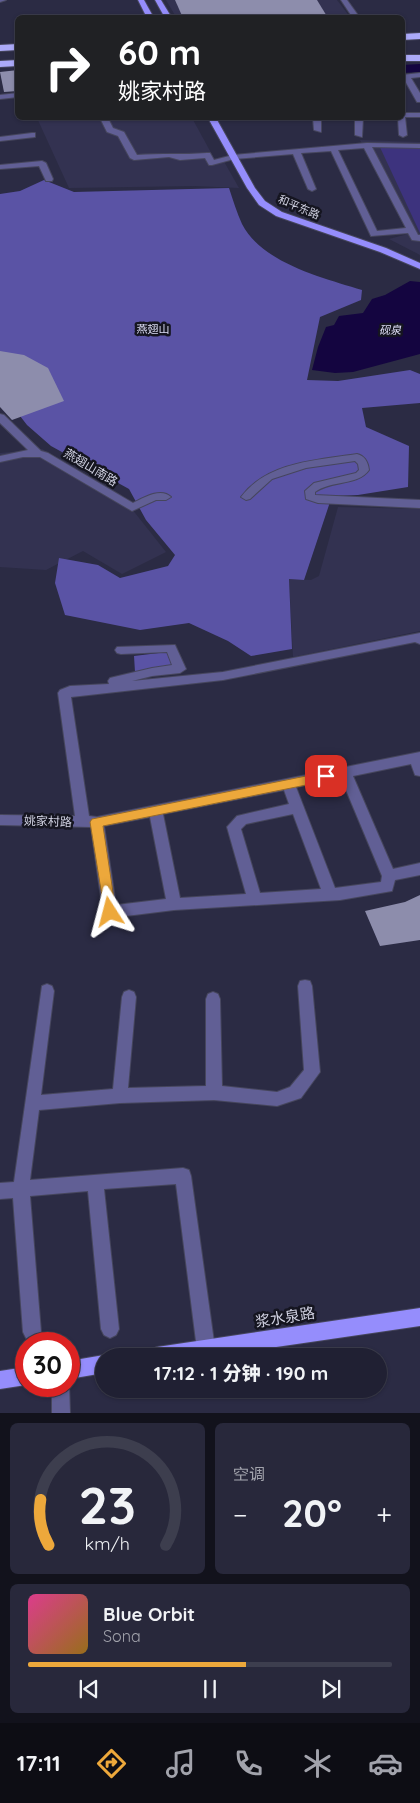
<!DOCTYPE html>
<html lang="zh">
<meta charset="utf-8">
<style>
:root{--surface:#202033;--page:#28283b;--text:#f1f3f6;--muted:#a2a3ac;--line:#3d3e4e;--accent:#eda83b}
body{margin:0;font-family:Quicksand,"Noto Sans SC",sans-serif;background:var(--page);color:var(--text);height:100vh;display:flex;flex-direction:column;font-size:19px;white-space:nowrap}
*{box-sizing:border-box;margin:0}
p{font-size:16px;color:var(--muted)}
.icon{flex:none;width:28px;height:28px;fill:none;stroke:currentColor;stroke-width:2;stroke-linecap:round;stroke-linejoin:round}
.map{position:relative;height:1413px;overflow:hidden}
.drawer{display:flex;flex-direction:column;gap:10px;padding:10px;background:#12121c;flex:1}
.drawer>*{flex:none}
.hud{position:absolute;left:15px;top:15px;width:390px;height:105px;border-radius:8px;box-shadow:0 1px 4px #0004,0 0 0 1px var(--line);background:#202124;color:#fff;overflow:hidden}
.speed{position:absolute;left:15px;top:1332px;display:flex;gap:10px;font-size:25px;font-weight:700;text-align:center}
.speed>*{display:grid;place-content:center;width:65px;height:65px;border-radius:50%;background:var(--surface);box-shadow:0 1px 4px #0004,0 0 0 1px var(--line);line-height:1}
.speed .limit{border:8px solid #d22;background:#fff;color:#111}
.pin{position:absolute;display:grid;place-items:center;width:42px;height:42px;color:#fff;margin:-21px;border-radius:10px;box-shadow:0 2px 8px #0006}
.me{position:absolute;width:55px;margin:-28px;rotate:351deg;stroke-linejoin:round;filter:drop-shadow(0 0 4px #0008)}
.turn{display:flex;align-items:center;gap:18px;height:105px;padding:0 20px;font-size:22px}
.turn .icon{width:65px;height:65px;stroke-width:2.5}
.turn b{display:block;font-size:35px;line-height:42px}
.big{font-size:38px;font-weight:800;line-height:1.1}
.drawer .widget{flex:1;display:flex;flex-direction:column;justify-content:center;gap:8px;min-width:0;padding:0 18px;border-radius:8px;background:var(--page)}
.drawer .dial{align-items:center;gap:0}
.dial svg{height:130px;overflow:visible;fill:none;stroke:var(--line);stroke-width:7;stroke-linecap:round;text-anchor:middle}
.dial text{fill:var(--text);stroke:none}
.song{display:flex;align-items:center;gap:15px}
.cover{width:60px;height:60px;border-radius:8px;background:linear-gradient(135deg,hsl(330 70% 55%),hsl(40 70% 35%))}
.played{height:5px;border-radius:2px;background:linear-gradient(90deg,var(--accent) 60%,var(--line) 60%)}
.keys{display:flex;justify-content:space-around;direction:ltr}
.heat{display:flex;justify-content:space-between;align-items:center;font-size:28px;direction:ltr}
.drawer .tiles{flex:1;display:grid;gap:10px;grid-template-columns:1fr 1fr}
.widget:last-child{grid-column:span 2}
.trip{position:absolute;left:95px;top:1348px;width:292px;height:50px;border-radius:25px;background:var(--surface);box-shadow:0 1px 4px #0004,0 0 0 1px var(--line);font-weight:800;line-height:50px;text-align:center}
.dock{display:flex;height:80px;justify-content:space-around;align-items:center;background:#0d0d14;color:var(--muted)}
.dock .icon{width:35px;height:35px}
.dock .selected{color:var(--accent)}
.dock b{font-size:22px;color:var(--text)}
.map>svg:first-child{display:block}
.built{fill:#333251}
.green{fill:#3d337e}
.forest{fill:#5a53a5}
.water{fill:#140540}
.lines{fill:none;stroke-linecap:round;stroke-linejoin:round}
.river{fill:#140540;fill-rule:evenodd}
.building{fill:#8d8dac}
.minor-casing{stroke:#46465d;stroke-width:2}
.major-casing{stroke:#46465d;stroke-width:2}
.highway-casing{stroke:#46465d;stroke-width:2}
.minor{fill:#615f95;fill-rule:evenodd}
.major{fill:#958dfc;fill-rule:evenodd}
.highway{fill:#acaaf9;fill-rule:evenodd}
.route{fill:#eda83b;stroke:#9a6d26}
.labels{text-anchor:middle;dominant-baseline:central;stroke-width:5;stroke-linejoin:round;paint-order:stroke}
.far-street-label{font-size:11px;fill:#d1d2e2;stroke:#151520}
.far-park-label{font-size:11px;fill:#dddef5;stroke:#151520}
.far-water-label{font-size:11px;font-style:italic;fill:#e1e1f9;stroke:#151520}
.street-label{font-size:12px;fill:#d1d2e2;stroke:#151520}
.near-street-label{font-size:15px;fill:#d1d2e2;stroke:#151520}
</style>
<div class="map">
<svg width="420" height="1413" viewBox="0 0 420 1413">
<rect width="100%" height="100%" fill="#2b2b44"/>
<g class="built">
<path d="M166,0H337L350,17H176Z"/>
<path d="M37,118H192L215,160L222,158L239,188L195,186L69,188Z"/>
<path d="M360,140L420,142V255L389,239L408,234Z"/>
<path d="M42,449L120,494L166,552L122,574L83,551L46,570L0,567V453Z"/>
<path d="M338,507L420,509V631L293,657L289,579L311,580L319,576Z"/>
</g>
<path class="green" d="M378,143L420,145V233Z"/>
<g class="forest">
<path d="M44,180L74,192L229,188C233,200 237,213 242,224C262,263 323,278 362,290L361,300L320,317L307,380L338,381L410,370L420,374V403L362,408L366,427L409,446L408,487L358,495L332,496L304,580L289,579L292,649L251,656L228,641L189,623L140,630L65,615L55,583L59,558L98,565L120,578L168,566L175,555L146,520L129,489L51,446L27,425L0,390V194L20,191Z"/>
<path d="M167,652L173,667L135,672L134,656Z"/>
</g>
<path class="water" d="M410,281L420,282V354L353,372L335,373L312,370L318,347L326,327L334,325L339,316L363,313L372,299L385,295Z"/>
<g class="lines">
<path class="river" d="M420,64V72L402,73V65Z"/>
</g>
<g class="building">
<path d="M175,0H317L328,18H183Z"/>
<path d="M18,70V91L4,92L0,72Z"/>
<path d="M0,351L24,355L48,368L64,401L12,420L0,407Z"/>
<path d="M420,895V940L380,946L365,911L405,902Z"/>
</g>
<g class="lines">
<defs>
<g id="minor">
<path d="M0,0H6L0,2Z"/>
<path d="M341,0H347L360,18H353Z"/>
<path d="M420,73V77L411,78L420,93V102H417L404,79H402V75Z"/>
<path d="M18,93V97L0,99V95Z"/>
<path d="M402,113H420V117H405L407,135L403,137L399,135L398,118H402Z"/>
<path d="M100,118H108L113,128L124,132L137,155C161,153 183,155 207,153H210L214,160L233,155L367,143L420,144V148L372,147L418,235H420V241L412,240L408,233L371,236L331,151L301,153L316,189L312,191L308,189L293,154L234,159L212,165H209L205,158L180,160L169,157L134,160L130,158L118,136L107,132ZM364,148L406,228L377,231L338,150Z"/>
<path d="M313,118H321V132L314,130Z"/>
<path d="M355,118H363L362,137L355,135Z"/>
<path d="M32,133H35V137L0,141V137Z"/>
<path d="M42,161L46,163L53,179L52,181H46L39,166L0,169V165Z"/>
<path d="M0,414L4,415L41,451L48,453L133,503C143,498 161,487 171,497L166,500H156L132,511L40,457H23L0,462V456L28,450L0,423Z"/>
<path d="M357,454C365,456 368,462 369,470C358,486 331,480 315,492V495L420,500V508L318,503L306,499L305,491L314,483L356,473L359,470L358,464L355,461L306,468L272,479L250,499L246,500L241,497C267,462 317,460 357,454Z"/>
<path d="M420,633V644L415,642L223,680L71,697L89,816L97,817L420,752V776L415,775L411,764L353,776L393,869L420,863V875L395,880L392,891L340,900L174,910L110,918L105,916L103,912L91,827L0,825V815L75,816L58,693L60,690L70,686L109,684L108,681L110,678L114,677L152,668L172,665L167,652L121,654L117,653L115,650L117,647L175,645L186,669L180,673L152,676L132,681L223,672ZM341,778L382,876L381,882L335,888L296,787ZM284,790L289,804L237,816L227,827L246,894L180,898L163,814ZM293,814L321,889L260,893L241,829L246,824ZM150,817L166,899L116,905L104,826Z"/>
<path d="M305,980L310,981L312,986L320,1072L301,1098L277,1106L214,1100L120,1103L39,1110L30,1180L183,1168L189,1170L191,1176L215,1349L212,1355H200L197,1349L176,1184L104,1189L119,1329L116,1335L110,1338L104,1335L101,1329L88,1191L30,1196L41,1332L38,1338L32,1341L26,1338L23,1332L13,1198L0,1199V1183L14,1182L42,986L47,984L52,986L54,991L41,1095L113,1089L122,997L124,992L129,990L134,992L136,997L128,1088L206,1086V999L208,994L213,992L218,994L220,999L222,1086L277,1092L290,1087L304,1070L298,986L300,981Z"/>
<path d="M69,1383L70,1413H52V1386H69Z"/>
</g>
<g id="major">
<path d="M138,0H144L154,18H147Z"/>
<path d="M155,0H161L172,18H165Z"/>
<path d="M208,118H216L255,188L265,201L282,212L386,248L420,263V269L380,252L276,216L259,205L247,188Z"/>
<path d="M420,1308V1326L215,1356H148L151,1350L157,1347Z"/>
<path d="M104,1355L107,1356H104V1373L69,1379V1361Z"/>
<path d="M26,1367V1385L0,1389V1371Z"/>
</g>
<g id="highway">
<path d="M420,33V39L402,40V34Z"/>
<path d="M18,44V50L0,51V45Z"/>
<rect x="402" y="55" width="18" height="6"/>
<path d="M18,60V66L0,67V61Z"/>
</g>
</defs>
<use href="#minor" class="minor-casing"/>
<use href="#major" class="major-casing"/>
<use href="#highway" class="highway-casing"/>
<use href="#minor" class="minor"/>
<use href="#major" class="major"/>
<use href="#highway" class="highway"/>
</g>
<path class="route" d="M326,772L330,773L332,776L330,780L326,781L103,826L116,912L115,915L110,917L105,915L90,822L92,819Z"/>
<g class="labels">
<g class="far-street-label">
<text transform="translate(299 207) rotate(23)">和平东路</text>
</g>
<g class="far-park-label">
<text x="153" y="329">燕翅山</text>
</g>
<g class="far-water-label">
<text x="390" y="330">砚泉</text>
</g>
<g class="street-label">
<text transform="translate(91 467) rotate(31)">燕翅山南路</text>
<text transform="translate(48 821) rotate(2)">姚家村路</text>
</g>
<g class="near-street-label">
<text transform="translate(285 1317) rotate(-9)">浆水泉路</text>
</g>
</g>
</svg>
<div class="speed"><div class="limit">30</div></div>
<div class="pin" style="left:326px;top:776px;background:#d93025"><svg class="icon" aria-label="arrive" viewBox="0 0 24 24"><path d="M6 21V4h12l-3 4 3 4H6"/></svg></div>
<svg class="me" style="left:110px;top:912px" viewBox="-20 -20 40 40"><path d="M0-17L14 15 0 8-14 15z" fill="#eda83b" stroke="#fff" stroke-width="4"/></svg>
<div class="trip">17:12 · 1 分钟 · 190 m</div>
<div class="hud">
<div class="turn"><svg class="icon" aria-label="right" viewBox="0 0 24 24"><path d="M7 20v-9h11M14 6l5 5-5 5"/></svg><div><b>60 m</b>姚家村路</div></div>
</div>
</div>
<section class="drawer">
<div class="tiles">
<div class="widget dial"><svg viewBox="0 0 100 80">
<path d="M14 69A42 42 0 1 1 86 69"/>
<path d="M14 69A42 42 0 0 1 9 41" stroke="#eda83b"/>
<text x="50" y="56" font-size="32" font-weight="700">23</text>
<text x="50" y="72" font-size="11">km/h</text>
</svg></div>
<div class="widget"><p>空调</p>
<div class="heat"><a>−</a><b class="big">20°</b><a>+</a></div>
</div>
<div class="widget">
<div class="song"><i class="cover"></i><div><b>Blue Orbit</b><p>Sona</p></div></div>
<div class="played"></div>
<div class="keys"><svg class="icon" aria-label="previous" viewBox="0 0 24 24"><path d="M18 5L8 12l10 7zM5 5v14"/></svg><svg class="icon" aria-label="pause" viewBox="0 0 24 24"><path d="M8 5v14M16 5v14"/></svg><svg class="icon" aria-label="next" viewBox="0 0 24 24"><path d="M6 5l10 7-10 7zM19 5v14"/></svg></div>
</div>
</div>
</section>
<nav class="dock">
<b>17:11</b>
<svg class="icon selected" aria-label="directions" viewBox="0 0 24 24"><path d="M12 3l9 9-9 9-9-9zM9 14v-3h6M13 9l2 2-2 2"/></svg>
<svg class="icon" aria-label="music" viewBox="0 0 24 24"><path d="M9 18V5l10-2v13"/><circle cx="6" cy="18" r="3"/><circle cx="16" cy="16" r="3"/></svg>
<svg class="icon" aria-label="phone" viewBox="0 0 24 24"><path d="M5 4h4l2 5-3 2q2 4 5 5l2-3 5 2v4C11 20 4 13 5 4z"/></svg>
<svg class="icon" aria-label="climate" viewBox="0 0 24 24"><path d="M12 3v18M4 7l16 10M4 17L20 7"/></svg>
<svg class="icon" aria-label="car" viewBox="0 0 24 24"><path d="M5 17H2v-5l4-1 3-4h7l3 4 3 1v5h-3M9 17h6M6 11h13"/><circle cx="7" cy="17" r="2"/><circle cx="17" cy="17" r="2"/></svg>
</nav>
